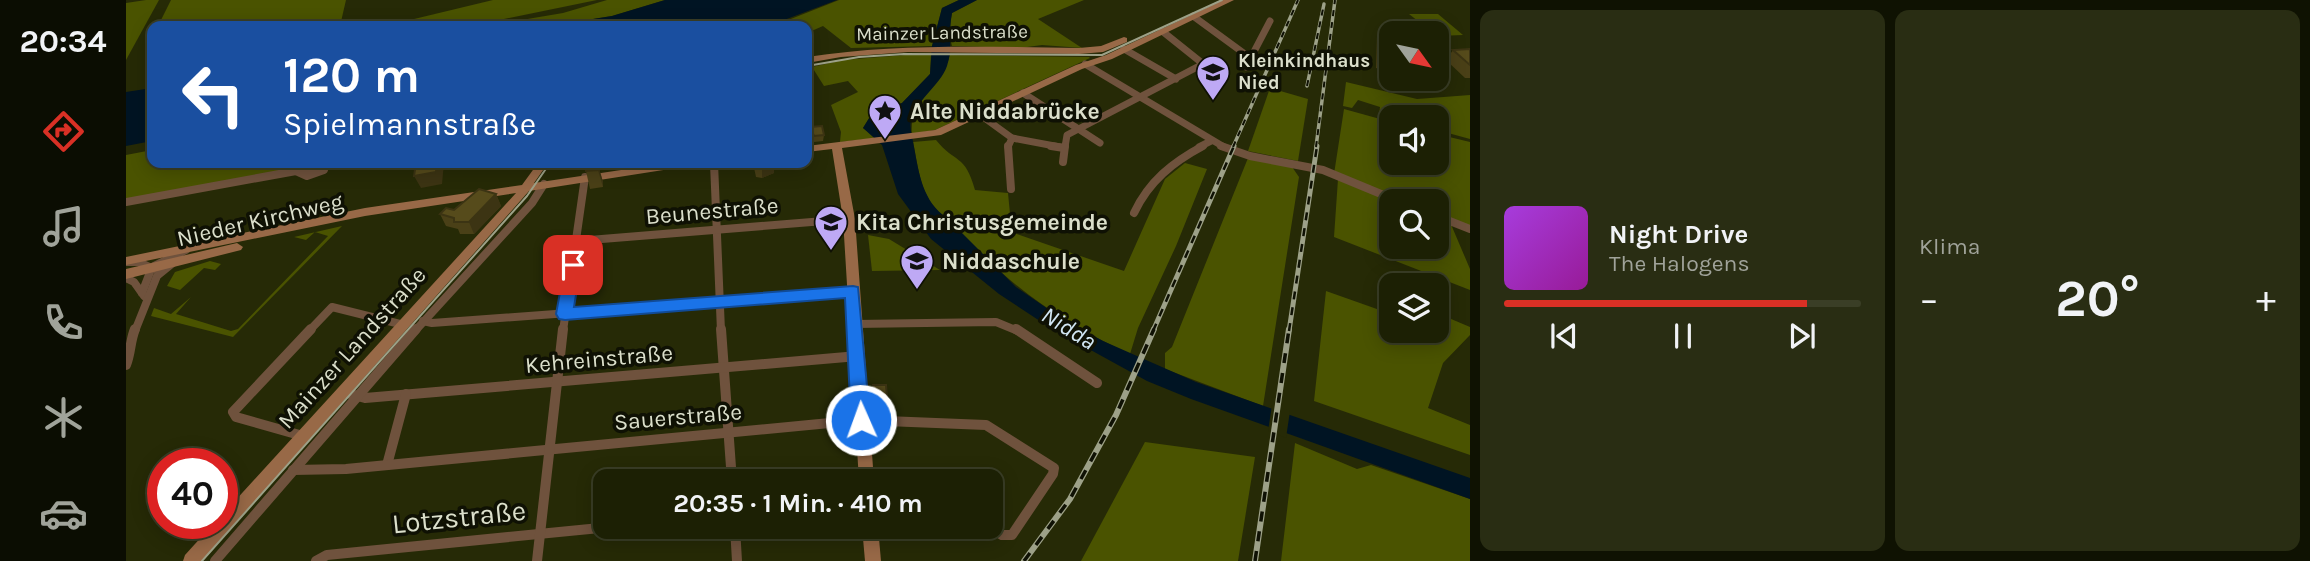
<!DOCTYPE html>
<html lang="de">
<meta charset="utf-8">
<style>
:root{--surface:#1c2004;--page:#292d13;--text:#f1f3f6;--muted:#a0a39a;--line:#3a3e26;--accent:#d93025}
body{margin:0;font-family:Karla,sans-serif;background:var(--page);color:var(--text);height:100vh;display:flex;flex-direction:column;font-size:26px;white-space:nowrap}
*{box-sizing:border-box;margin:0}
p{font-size:23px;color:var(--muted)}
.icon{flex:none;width:38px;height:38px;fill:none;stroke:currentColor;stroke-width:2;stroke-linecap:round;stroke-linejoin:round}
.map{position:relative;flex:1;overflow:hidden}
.details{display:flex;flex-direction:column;gap:10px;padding:10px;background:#0f1202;width:840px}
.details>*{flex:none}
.hud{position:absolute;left:21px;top:21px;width:665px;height:147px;border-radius:14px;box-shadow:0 4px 18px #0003,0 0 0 2px var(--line);background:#1a4fa0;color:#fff;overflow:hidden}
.needle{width:46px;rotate:123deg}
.tools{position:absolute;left:1253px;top:21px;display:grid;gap:14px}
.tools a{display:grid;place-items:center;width:70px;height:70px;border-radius:14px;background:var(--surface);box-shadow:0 4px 18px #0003,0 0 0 2px var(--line);font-size:35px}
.speed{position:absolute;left:21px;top:448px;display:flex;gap:14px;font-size:35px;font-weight:700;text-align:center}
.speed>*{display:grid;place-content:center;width:91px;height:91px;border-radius:50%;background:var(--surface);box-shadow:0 4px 18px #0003,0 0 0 2px var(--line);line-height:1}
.speed .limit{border:10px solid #d22;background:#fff;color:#111}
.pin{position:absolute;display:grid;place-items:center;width:60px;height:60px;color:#fff;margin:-30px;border-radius:14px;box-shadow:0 4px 10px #0006}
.me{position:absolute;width:77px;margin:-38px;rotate:358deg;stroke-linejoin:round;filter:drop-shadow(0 0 5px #0008)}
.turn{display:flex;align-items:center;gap:24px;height:147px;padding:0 21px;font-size:32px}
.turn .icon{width:91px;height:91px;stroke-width:2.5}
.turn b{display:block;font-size:49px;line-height:60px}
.big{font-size:52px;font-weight:700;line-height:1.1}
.details .tile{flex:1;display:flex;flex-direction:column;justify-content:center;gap:10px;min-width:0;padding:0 24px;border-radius:14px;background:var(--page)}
.song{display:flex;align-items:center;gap:21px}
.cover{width:84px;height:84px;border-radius:10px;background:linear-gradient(135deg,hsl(280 70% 55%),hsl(300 70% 35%))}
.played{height:7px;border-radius:4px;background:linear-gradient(90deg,var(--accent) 85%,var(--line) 85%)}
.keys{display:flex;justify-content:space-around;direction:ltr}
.heat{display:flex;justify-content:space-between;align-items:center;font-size:38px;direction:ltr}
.details .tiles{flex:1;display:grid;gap:10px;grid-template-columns:repeat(2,1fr)}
.trip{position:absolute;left:467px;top:469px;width:410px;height:70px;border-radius:14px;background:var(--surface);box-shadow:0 4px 18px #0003,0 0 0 2px var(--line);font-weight:700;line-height:70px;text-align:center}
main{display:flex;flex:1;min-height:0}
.tab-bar{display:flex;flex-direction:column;width:126px;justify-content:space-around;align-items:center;background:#0b0d02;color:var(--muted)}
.tab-bar .icon{width:49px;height:49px}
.tab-bar .selected{color:var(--accent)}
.tab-bar b{font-size:32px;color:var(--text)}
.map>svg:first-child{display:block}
.green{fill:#4a5300}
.water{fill:#001423}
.pier{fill:#262a06}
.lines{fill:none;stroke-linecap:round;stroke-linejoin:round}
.street-far2{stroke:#6f523d;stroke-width:7}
.street-far1{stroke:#6f523d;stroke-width:8}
.street{stroke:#6f523d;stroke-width:10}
.secondary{fill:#986947;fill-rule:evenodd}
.tram{stroke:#9da188;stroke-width:2}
.rail-far2-casing{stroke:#9da188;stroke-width:3.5}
.rail-far1-casing{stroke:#9da188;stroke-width:5}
.rail-casing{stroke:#9da188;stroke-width:6}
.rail-far2{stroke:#0f1104;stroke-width:2;stroke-dasharray:6;stroke-linecap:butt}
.rail-far1{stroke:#0f1104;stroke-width:2.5;stroke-dasharray:8;stroke-linecap:butt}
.rail{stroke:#0f1104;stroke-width:3.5;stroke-dasharray:10;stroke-linecap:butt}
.wall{fill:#4a4017}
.shaded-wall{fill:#3c3413}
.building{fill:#564b1b;stroke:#3c3413;stroke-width:2}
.route{fill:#1a73e8;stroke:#114b97;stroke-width:2}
.labels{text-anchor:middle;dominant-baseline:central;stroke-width:7;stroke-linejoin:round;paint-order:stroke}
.far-street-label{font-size:19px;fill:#dbdfcb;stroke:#0f1104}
.far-poi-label{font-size:19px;font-weight:bold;fill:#dbdfcb;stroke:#0f1104;text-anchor:start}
.poi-label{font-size:23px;font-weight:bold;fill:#dbdfcb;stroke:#0f1104;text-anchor:start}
.street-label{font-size:23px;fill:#dbdfcb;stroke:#0f1104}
.water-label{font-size:24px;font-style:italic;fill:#d2e7f4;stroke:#0f1104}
.near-street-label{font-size:28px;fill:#dbdfcb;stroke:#0f1104}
</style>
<main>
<nav class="tab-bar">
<b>20:34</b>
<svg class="icon selected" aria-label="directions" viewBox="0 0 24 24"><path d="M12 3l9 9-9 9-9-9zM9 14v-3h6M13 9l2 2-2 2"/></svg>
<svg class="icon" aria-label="music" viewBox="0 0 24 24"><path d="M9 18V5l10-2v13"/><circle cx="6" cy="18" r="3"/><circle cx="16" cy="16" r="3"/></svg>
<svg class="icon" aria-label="phone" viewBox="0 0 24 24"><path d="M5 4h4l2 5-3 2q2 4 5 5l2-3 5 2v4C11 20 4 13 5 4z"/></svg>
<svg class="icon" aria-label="climate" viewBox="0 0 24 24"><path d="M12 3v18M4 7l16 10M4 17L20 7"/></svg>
<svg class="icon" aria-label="car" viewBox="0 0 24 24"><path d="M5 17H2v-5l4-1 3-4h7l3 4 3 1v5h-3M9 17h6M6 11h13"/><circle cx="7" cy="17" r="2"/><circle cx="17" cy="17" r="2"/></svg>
</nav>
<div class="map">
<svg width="1344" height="561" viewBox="0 0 1344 561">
<rect width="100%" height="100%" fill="#262a06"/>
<g class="green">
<path d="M20,0H33L0,60V3Z"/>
<path d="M45,0H220L214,26H32Z"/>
<path d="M367,0H471L344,26H259Z"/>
<path d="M481,0H539L486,16L423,26H360L437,13Z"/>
<path d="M713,0H833L816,8L806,46L725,48L697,26L681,33V26H647Z"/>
<path d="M851,0H958L912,19L956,48L916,45L894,48L826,46L823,34L826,13Z"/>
<path d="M1283,14H1312L1337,35L1311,36Z"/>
<path d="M779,55H805L804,74L776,103L745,115L737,128L750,138L714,142L715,132L705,105L732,92L722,81L698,86L686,67L717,60Z"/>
<path d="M824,55L963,57L964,58L809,130L786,134C782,104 816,83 824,55Z"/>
<path d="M1220,82L1291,99L1344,95V139L1311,130V117H1305L1300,105L1293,108V117L1265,119L1253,115L1254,107L1232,100L1226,108L1217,106Z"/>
<path d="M1144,88L1182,99L1172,161L1122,151Z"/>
<path d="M1218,109L1265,122V163H1311V134L1344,142V226L1311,214V201H1278L1208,174Z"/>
<path d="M810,140C829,164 839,153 849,190L882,193L885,224L876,229L998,271L1039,179L1059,163L1081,169L1050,246L1012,328L1004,354C929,320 876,280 821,218C794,201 793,170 787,142Z"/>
<path d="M26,150V163H212L0,199V155Z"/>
<path d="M1122,158L1164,164L1173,177L1137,406L1039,369V353L1046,347Z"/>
<path d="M1212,179L1265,201V247H1311V217L1324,222L1344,269V290L1208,237Z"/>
<path d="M216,226L107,337L25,316L28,308L45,314L65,297L50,314L105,331L112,329L202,236L189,232L180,240L168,237Z"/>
<path d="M742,235L763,239L814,270L746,271Z"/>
<path d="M84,261L95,264L89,270L78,268L54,290L41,286L49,272Z"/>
<path d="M1200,291L1265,314V331H1311V313L1344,327V335L1317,363L1302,408L1344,425V455L1188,401Z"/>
<path d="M1019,442L1129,457L1112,561H955Z"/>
<path d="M1169,443L1231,469L1245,465L1344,499V561H1155Z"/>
</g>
<g class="water">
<path d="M539,0H711L642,26H423L486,16Z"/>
<path d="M833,0H851L826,13C822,32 827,48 821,66C814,86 790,100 785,120C783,129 787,139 788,147C793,174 797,202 821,218L890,287L938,320L977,341L1070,382L1344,478V499L1065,399L1021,381L923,327L873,294L805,239L772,194L756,145L737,128L745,115L776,103L804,74L806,46L816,8Z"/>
<path d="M26,88V141L0,146V92Z"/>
</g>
<path class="pier" d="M1146,405L1164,411L1160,438L1142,431Z"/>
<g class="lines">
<g class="street-far2">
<path d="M1067,16L1123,57"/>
<path d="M1036,31L1096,79"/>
<path d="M998,49L1050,79"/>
<path d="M959,64L1098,147"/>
<path d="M1120,67L1144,21"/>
<path d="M897,93L974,143"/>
<path d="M853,114L886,138L934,147"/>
<path d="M681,139L682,147"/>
<path d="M882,147L886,138"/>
<path d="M939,147L941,135L1077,64"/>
<path d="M1073,147L1085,141"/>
</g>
<g class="street-far1">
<path d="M682,146V149"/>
<path d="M882,146L885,189"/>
<path d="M925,146L938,148"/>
<path d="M1095,146L1124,156L1197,170L1272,201"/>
<path d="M937,162L939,146"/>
<path d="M588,163L595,331"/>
<path d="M188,168L198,170L181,176L170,171Z"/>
<path d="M0,202L170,171"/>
<path d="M1008,213C1023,181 1047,162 1077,146"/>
<path d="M1311,216L1344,229"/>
<path d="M451,241L723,219"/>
<path d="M0,262H13L28,269"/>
<path d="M0,278L8,282L18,296"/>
<path d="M16,293L26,267L60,250"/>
<path d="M297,321L306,323L727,292"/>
<path d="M729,324L870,322L892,331"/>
<path d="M9,331L31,276L47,263"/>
<path d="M183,331L206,307L278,325"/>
<path d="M289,331L406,203L418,184"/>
<path d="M437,331L459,177"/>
</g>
<g class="street">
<path d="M595,329L606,481"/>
<path d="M890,329L971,383"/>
<path d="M0,365C5,352 4,341 9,329"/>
<path d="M217,392L239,398L732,356"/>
<path d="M177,436L110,417L107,412L185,329"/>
<path d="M261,465L280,394"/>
<path d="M167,470L220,469L735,420L860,425L928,468L927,474L886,535H876L864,527"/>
<path d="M609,527L611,561"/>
<path d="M89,561L290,329"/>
<path d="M190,561L201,555L484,527"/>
<path d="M411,561L437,329"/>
</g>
<g class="secondary">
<path d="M1097,0H1108L986,59L956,69L815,135L716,148L729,219L748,481H733L717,219L706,149L681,152V146L809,130L950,65L980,55Z"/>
<path d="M998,37L1001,38V42L977,52L953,54L782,52L715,57L681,63V57C771,43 862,47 953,48L975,46Z"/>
<path d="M412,163H422L408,183L542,163H568L563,166L403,191L76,561H57L59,555L88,523H96V515L390,193L239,216L0,265V257L239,208L396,185Z"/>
<path d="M111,243L117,247L115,250L0,279V269Z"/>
<path d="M736,527H752L755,561H739Z"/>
</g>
<g class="tram">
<path d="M681,66L733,57L778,54L976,55L1096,0"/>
<path d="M76,561L401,196L424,163"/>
</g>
<defs>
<g id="rail-far2">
<path d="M1181,86L1198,4"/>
<path d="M1107,147L1172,0"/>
<path d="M1190,147L1209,0"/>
</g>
<g id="rail-far1">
<path d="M1027,331L1108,146"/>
<path d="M1163,331L1191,146"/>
</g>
<g id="rail">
<path d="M898,561L944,499L990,415L1028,329"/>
<path d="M1129,561L1163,329"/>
</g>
</defs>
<use href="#rail-far2" class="rail-far2-casing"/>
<use href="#rail-far1" class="rail-far1-casing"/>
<use href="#rail" class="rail-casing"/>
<use href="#rail-far2" class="rail-far2"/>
<use href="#rail-far1" class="rail-far1"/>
<use href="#rail" class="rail"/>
</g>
<g class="wall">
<path d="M1257,26L1265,33V65L1261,71L1250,68L1251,35Z"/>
<path d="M1344,49V78H1339L1320,60L1327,50Z"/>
<path d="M684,127L698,135L697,141L688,142L684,133Z"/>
<path d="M627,163H648V173L636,178L630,177Z"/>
<path d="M472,165L477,182V187L464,189L460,171Z"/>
<path d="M370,194L375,206L348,234H334L332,229L320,226L314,214L328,210Z"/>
<path d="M747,385L761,397L758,413H746L745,401Z"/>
</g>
<g class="shaded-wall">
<path d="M311,163H318L316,184L295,188L288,176Z"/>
<path d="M648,163V173L636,178V169Z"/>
<path d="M472,165L477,182V187L472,170Z"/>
<path d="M370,194L375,206L348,234L343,222Z"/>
</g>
<g class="building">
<path d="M1257,26L1268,29V33H1265V62L1256,59Z"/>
<path d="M1344,49V65L1327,50Z"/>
<path d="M696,126L698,135L688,136L684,127Z"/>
<path d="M290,163H311L310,172L288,176Z"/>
<path d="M628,163H648L636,169L630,168Z"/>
<path d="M472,165V170L460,171V167Z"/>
<path d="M353,189L370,194L343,222H328V218L314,214L320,208L328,210Z"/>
<path d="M747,385H760L761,397H748Z"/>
</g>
<path class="route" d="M447,260L455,265L448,307L727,286L732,287L744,420L741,426L735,428L728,426L725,420L719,298L439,320L433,319L430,314L439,265Z"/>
<defs>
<symbol id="school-pin" viewBox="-11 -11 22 30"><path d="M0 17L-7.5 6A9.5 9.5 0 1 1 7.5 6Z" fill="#bea9f5" stroke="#0f1104"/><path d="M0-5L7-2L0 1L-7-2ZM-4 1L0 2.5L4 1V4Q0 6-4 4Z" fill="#111"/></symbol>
<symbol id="sight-pin" viewBox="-11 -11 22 30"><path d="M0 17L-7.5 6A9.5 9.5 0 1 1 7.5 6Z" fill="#bea9f5" stroke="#0f1104"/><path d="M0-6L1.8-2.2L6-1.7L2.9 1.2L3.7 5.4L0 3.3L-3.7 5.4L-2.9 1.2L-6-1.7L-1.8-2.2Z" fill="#111"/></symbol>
</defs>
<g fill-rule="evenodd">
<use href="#school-pin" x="1068" y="53" width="38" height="52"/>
<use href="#sight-pin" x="740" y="92" width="38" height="52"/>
<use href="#school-pin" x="686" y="203" width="38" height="52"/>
<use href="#school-pin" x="772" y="242" width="38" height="52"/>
</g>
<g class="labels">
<g class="far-street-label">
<text transform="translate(816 33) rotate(-1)">Mainzer Landstraße</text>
</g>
<g class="far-poi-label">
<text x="1112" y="61">Kleinkindhaus<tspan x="1112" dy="22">Nied</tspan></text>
</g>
<g class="poi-label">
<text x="784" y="111">Alte Niddabrücke</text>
<text x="730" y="222">Kita Christusgemeinde</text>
<text x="816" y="261">Niddaschule</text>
</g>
<g class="street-label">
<text transform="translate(586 211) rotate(-5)">Beunestraße</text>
<text transform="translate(134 220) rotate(-13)">Nieder Kirchweg</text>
<text transform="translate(226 348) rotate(-48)">Mainzer Landstraße</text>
<text transform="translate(473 359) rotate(-5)">Kehreinstraße</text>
<text transform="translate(552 417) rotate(-5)">Sauerstraße</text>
</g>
<g class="water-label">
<text transform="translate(943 328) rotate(32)">Nidda</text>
</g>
<g class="near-street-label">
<text transform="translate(333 517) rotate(-6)">Lotzstraße</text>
</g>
</g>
</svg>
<div class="tools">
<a><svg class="needle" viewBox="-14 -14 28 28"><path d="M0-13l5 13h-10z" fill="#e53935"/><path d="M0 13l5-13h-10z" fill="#a0a39a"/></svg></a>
<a><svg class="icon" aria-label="sound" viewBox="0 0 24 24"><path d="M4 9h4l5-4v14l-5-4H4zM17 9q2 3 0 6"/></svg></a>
<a><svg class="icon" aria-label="search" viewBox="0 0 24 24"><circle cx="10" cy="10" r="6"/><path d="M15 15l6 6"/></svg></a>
<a><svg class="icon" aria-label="layers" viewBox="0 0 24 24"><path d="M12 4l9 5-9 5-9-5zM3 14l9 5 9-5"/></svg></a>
</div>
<div class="speed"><div class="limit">40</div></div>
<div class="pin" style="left:447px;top:265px;background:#d93025"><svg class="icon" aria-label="arrive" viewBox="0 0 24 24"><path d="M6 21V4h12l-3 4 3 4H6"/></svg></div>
<svg class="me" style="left:735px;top:420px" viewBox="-20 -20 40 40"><circle r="17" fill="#1a73e8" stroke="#fff" stroke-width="3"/><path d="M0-11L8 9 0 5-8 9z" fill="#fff"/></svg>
<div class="trip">20:35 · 1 Min. · 410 m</div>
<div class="hud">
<div class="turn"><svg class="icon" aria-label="left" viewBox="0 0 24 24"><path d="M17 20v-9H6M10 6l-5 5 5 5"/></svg><div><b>120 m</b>Spielmannstraße</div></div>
</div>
</div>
<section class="details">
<div class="tiles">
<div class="tile">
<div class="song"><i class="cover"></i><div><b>Night Drive</b><p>The Halogens</p></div></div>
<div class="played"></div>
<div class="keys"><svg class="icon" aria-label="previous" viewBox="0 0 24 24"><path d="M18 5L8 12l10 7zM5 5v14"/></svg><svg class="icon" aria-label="pause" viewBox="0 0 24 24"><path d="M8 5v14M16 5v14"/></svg><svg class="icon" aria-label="next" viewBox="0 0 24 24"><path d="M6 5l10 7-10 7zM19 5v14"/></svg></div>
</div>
<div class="tile"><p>Klima</p>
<div class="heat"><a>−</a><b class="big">20°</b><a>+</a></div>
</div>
</div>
</section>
</main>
